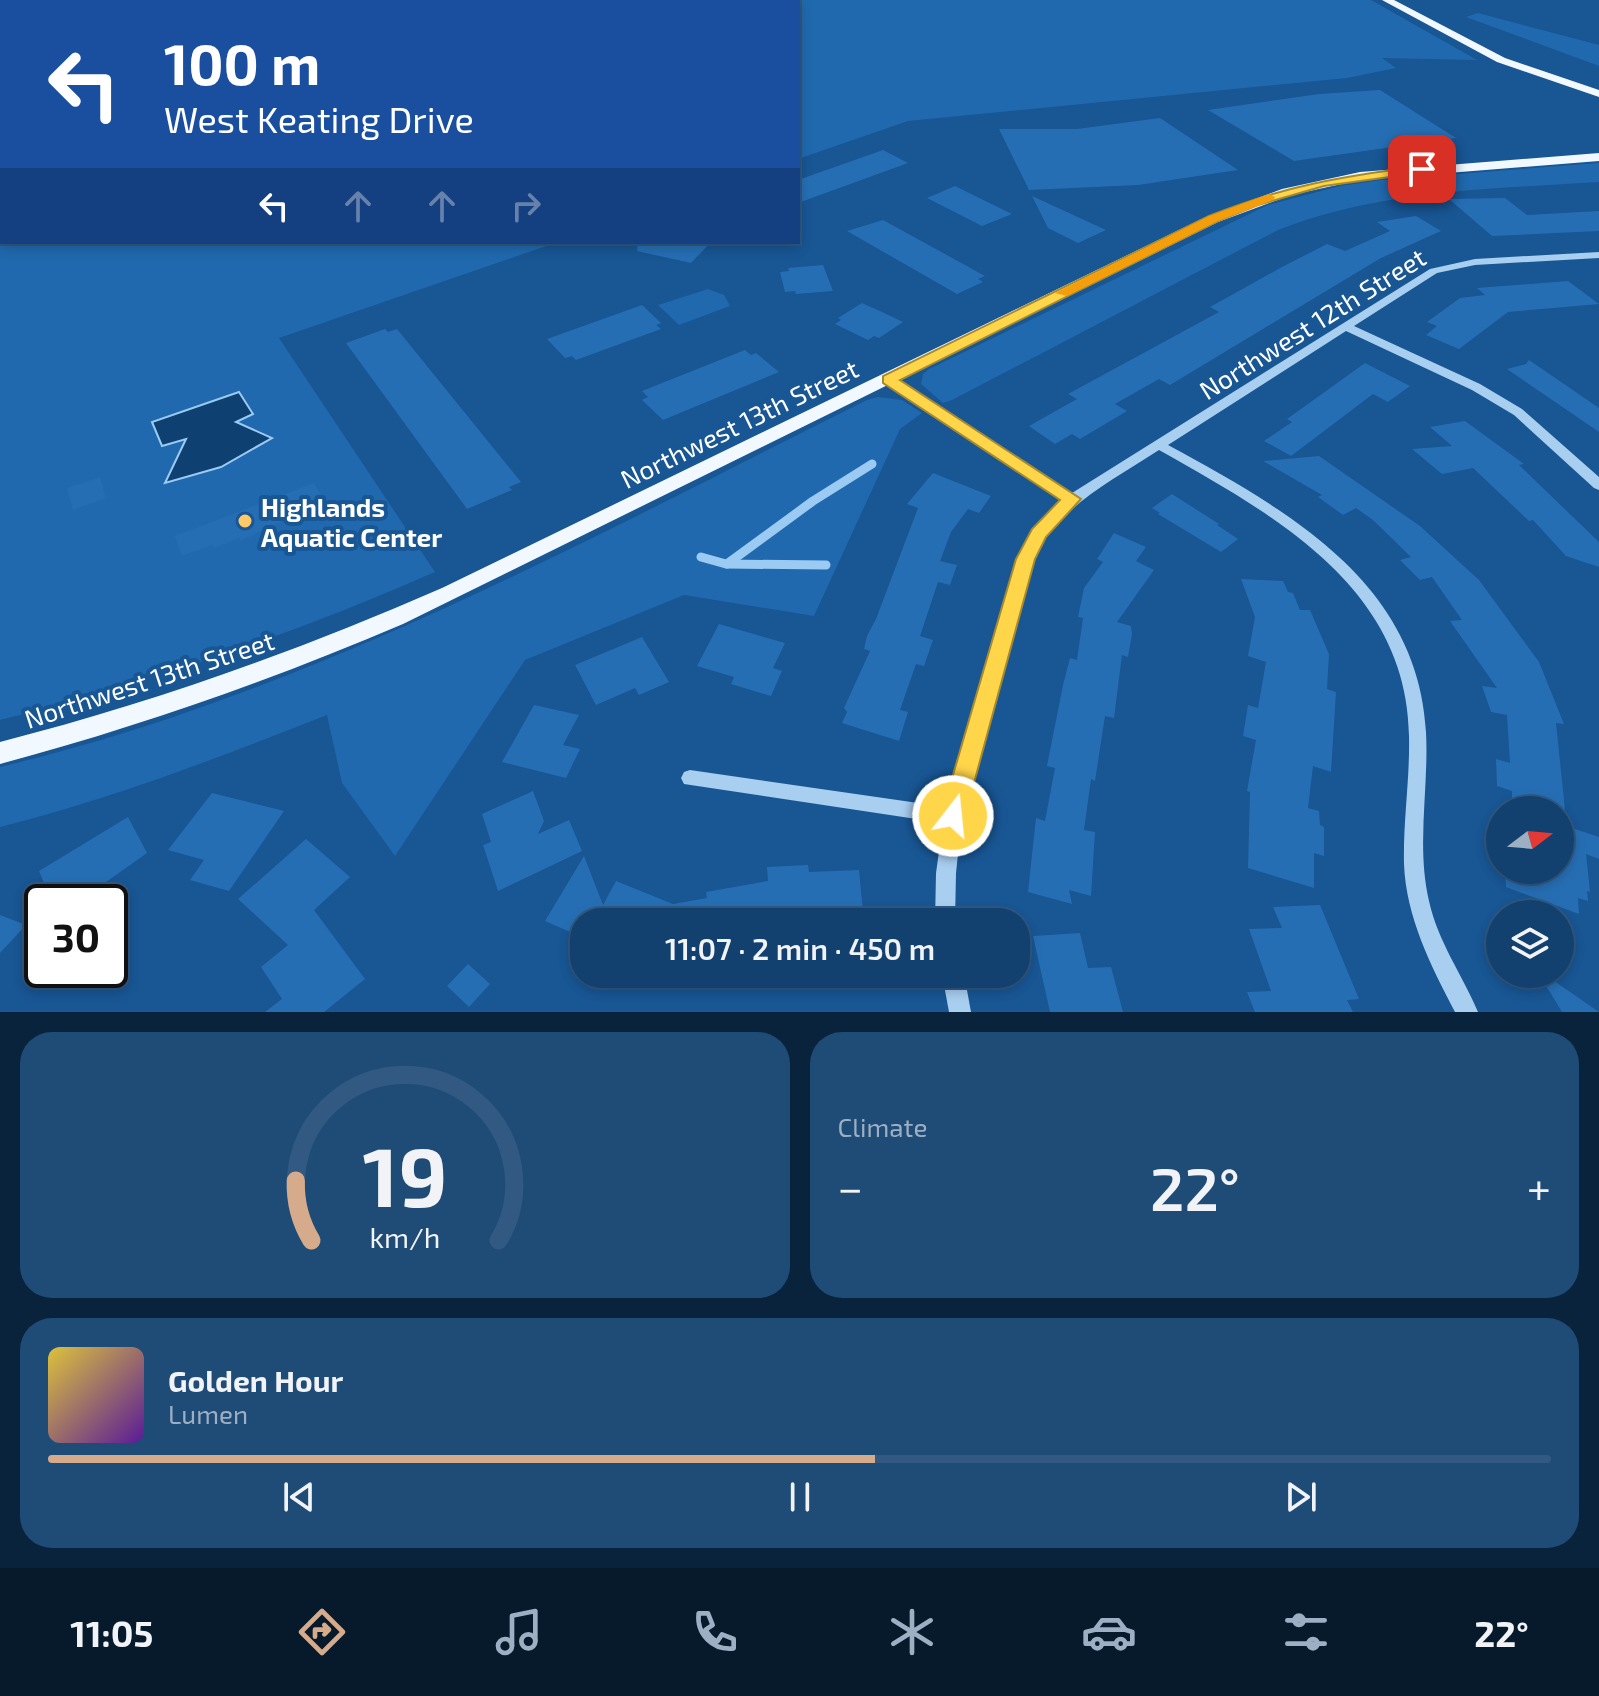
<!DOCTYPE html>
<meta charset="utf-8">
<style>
:root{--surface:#12406f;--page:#1f4b77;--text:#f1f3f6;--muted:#9cafc3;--line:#315982;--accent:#d6ab8b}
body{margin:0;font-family:"Exo 2",sans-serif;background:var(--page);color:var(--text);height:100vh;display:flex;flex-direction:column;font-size:30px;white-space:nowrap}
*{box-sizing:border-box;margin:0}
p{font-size:26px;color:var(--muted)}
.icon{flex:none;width:44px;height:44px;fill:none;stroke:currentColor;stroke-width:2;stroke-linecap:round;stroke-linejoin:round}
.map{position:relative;height:1012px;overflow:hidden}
.side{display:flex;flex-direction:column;gap:20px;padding:20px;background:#0a233d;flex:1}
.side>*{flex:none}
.banner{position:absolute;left:0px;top:0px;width:800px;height:244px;box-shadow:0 4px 12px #0003,0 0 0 2px var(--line);background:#1a4fa0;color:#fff;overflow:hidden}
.needle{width:52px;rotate:74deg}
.fabs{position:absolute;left:1486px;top:796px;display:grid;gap:16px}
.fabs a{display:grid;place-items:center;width:88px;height:88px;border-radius:50%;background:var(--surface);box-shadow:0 4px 12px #0003,0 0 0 2px var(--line);font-size:40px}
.speed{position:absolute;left:24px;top:884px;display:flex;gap:16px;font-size:40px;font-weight:700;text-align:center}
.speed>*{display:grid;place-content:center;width:104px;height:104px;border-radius:50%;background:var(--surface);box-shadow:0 4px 12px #0003,0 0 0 2px var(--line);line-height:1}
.speed .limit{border:4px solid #111;border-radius:12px;background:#fff;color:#111}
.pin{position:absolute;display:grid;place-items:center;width:68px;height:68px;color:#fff;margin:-34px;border-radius:16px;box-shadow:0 4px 12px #0006}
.me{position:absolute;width:88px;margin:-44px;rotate:16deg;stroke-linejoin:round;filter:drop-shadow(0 0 6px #0008)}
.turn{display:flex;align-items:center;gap:28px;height:168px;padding:0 32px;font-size:36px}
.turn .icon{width:104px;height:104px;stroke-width:2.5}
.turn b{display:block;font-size:56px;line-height:68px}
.lanes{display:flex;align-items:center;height:76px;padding:0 32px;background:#0003;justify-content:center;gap:40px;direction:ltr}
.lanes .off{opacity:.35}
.big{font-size:60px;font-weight:600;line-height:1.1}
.side .widget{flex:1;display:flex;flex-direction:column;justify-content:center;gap:12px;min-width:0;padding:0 28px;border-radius:32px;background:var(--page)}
.side .dial{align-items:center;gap:0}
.dial svg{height:208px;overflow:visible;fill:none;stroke:var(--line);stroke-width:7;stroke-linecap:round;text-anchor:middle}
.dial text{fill:var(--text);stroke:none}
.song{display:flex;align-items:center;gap:24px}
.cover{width:96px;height:96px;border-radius:12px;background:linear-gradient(135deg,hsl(50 70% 55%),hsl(270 70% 35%))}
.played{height:8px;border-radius:4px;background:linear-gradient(90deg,var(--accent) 55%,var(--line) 55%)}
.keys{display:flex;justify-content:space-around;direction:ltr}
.heat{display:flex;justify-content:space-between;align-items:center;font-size:44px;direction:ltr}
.side .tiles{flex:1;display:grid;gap:20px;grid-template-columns:1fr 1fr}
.widget:last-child{grid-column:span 2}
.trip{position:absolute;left:570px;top:908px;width:460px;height:80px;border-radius:32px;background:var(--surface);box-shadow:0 4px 12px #0003,0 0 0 2px var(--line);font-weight:600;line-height:80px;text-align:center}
.tabs{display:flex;height:128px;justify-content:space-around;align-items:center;background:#071a2c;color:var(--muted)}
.tabs .icon{width:56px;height:56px}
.tabs .selected{color:var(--accent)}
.tabs b{font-size:36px;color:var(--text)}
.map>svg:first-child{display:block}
.green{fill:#2069ae}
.water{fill:#0f4072;stroke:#9bcaf3;stroke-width:2}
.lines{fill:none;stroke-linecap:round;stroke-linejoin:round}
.stream{stroke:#9bcaf3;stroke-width:9}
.building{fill:#266eb3}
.minor{fill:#a8cef0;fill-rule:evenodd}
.major{fill:#f2f8ff;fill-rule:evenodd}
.route{fill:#ffd54a;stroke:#a68a30;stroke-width:2}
.slow{fill:#f59e0b}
.poi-dot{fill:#ffc968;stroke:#185694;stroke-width:3}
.labels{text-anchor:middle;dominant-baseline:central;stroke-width:8;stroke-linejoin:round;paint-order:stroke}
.street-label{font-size:26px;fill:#fff;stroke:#185694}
.poi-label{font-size:26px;font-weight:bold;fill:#fff;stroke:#185694;text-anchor:start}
</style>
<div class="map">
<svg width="1599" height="1012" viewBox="0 0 1599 1012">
<rect width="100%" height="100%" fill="#185694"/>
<g class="green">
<path d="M0,0H1371L1477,60L1382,58L1396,68L1347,78L908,121L798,159V2H2V242H558L279,338L435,572C294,634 150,683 0,720Z"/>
<path d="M1478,13L1599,45V66L1466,17Z"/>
<path d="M1599,163V182C1490,189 1381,190 1278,230L952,400L943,403L921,384L923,374L929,369L1268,205L1340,186L1381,180Z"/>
<path d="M708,289L724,295L730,306L679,325L658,305Z"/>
<path d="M878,397L902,400L922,413L900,429L814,616L684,595L525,660L395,856L342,783L327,715C220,757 112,799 0,827V767C308,694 586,540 867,400Z"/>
</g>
<path class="water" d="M239,392L253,414L236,422L272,438L221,467L165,483L186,439L162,446L152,422Z"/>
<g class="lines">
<g class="stream">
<path d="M701,557L726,564L826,565"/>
<path d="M727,564L813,501L872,464"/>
</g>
</g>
<g class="building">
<path d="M1380,90L1456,138L1294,161L1208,110L1319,94Z"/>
<path d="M1160,118L1238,170L1138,185L1029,190L999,129H1077Z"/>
<path d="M883,150L908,163L798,203V180Z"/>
<path d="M955,186L969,193L1012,214L982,226L927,198Z"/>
<path d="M1032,196L1106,230L1078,243L1048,228Z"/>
<path d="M1505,198L1527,215L1599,211V231L1492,236L1449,199Z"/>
<path d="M1416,216L1441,231L1381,258L1170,385L1159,379L1115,404L1127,411L1080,439L1072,434L1055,444L1029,426L1077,399L1068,394L1219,312L1210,307L1282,267L1327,244L1345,251L1390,231L1377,222Z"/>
<path d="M883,220L985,276L978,279L983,282L957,294L847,231Z"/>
<path d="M638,242H711L691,263L637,251Z"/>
<path d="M823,265L833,291L796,294L795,291L785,292L780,272L789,271L788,268Z"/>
<path d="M1568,281L1599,304L1508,312L1459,349L1426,335L1437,326L1427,322L1460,298L1485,295L1477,288Z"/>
<path d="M862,303L882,312L903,322L879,338L874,336L868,340L835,324L841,320L838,318Z"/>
<path d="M642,305L661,323L656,325L661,329L576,360L572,356L565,358L547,339Z"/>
<path d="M385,329L388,332L397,329L521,482L509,487L512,490L467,509L346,343Z"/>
<path d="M745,350L751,355L756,353L779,372L663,420L642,400L648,397L642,391Z"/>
<path d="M1529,360L1599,408V432L1507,369L1526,364Z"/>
<path d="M1365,363L1410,386L1388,402L1373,394L1291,456L1264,441L1292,422L1287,419Z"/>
<path d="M1465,421L1524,464L1519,465L1599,542V567L1566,556L1533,520L1529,521L1473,468L1442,474L1412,449L1452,446L1430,427Z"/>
<path d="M1319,456L1420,526L1479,580L1539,662L1564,724L1556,723L1565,810H1512V791L1497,786L1496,759L1510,763L1507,715L1491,712L1482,686L1497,688L1450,621L1462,620L1432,577L1420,580L1400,560L1411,557L1373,520L1356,508L1343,515L1318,497L1322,495L1263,461Z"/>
<path d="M933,473L991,496L979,513L968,509L951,532L940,561L957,565L950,585L938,582L920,636L933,640L924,666L916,664L900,710L908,712L899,741L842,723L847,712L844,708L870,651L864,649L867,636L876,619L918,508L907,504Z"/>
<path d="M100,477L106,498L73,510L67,488Z"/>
<path d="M314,483L324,501L240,541L239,538L214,548L213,545L182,556L175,536Z"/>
<path d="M1172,494L1219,524L1217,525L1238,539L1221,552L1158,514L1160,513L1152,508Z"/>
<path d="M1114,533L1146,547L1136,561L1154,570L1117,622L1131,626L1132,634L1128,657L1122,655L1114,718L1105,716L1095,781L1091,779L1084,830L1095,832L1091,896L1069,890L1072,904L1028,892L1036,818L1045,821L1055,768L1047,766L1063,685L1070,658L1077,660L1083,618L1078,617L1084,588L1103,562L1097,559Z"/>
<path d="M1241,579L1283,581L1288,592L1293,593L1300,610H1310L1329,654L1327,689L1336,692L1331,772L1313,766L1308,808L1319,811L1320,825L1324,827V856L1314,853V888L1248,868L1250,792L1247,791L1256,740L1243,736L1248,705L1258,708L1266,662L1248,656L1255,617Z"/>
<path d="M719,624L785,643L773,668L782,671L771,696L731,684L734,677L697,666Z"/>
<path d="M642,637L669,682L639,695L635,688L596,705L575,665Z"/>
<path d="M534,705L579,715L563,745L580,749L566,778L502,762Z"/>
<path d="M533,791L544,821L538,834L569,820L582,851L498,891L483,845L491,842L482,814Z"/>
<path d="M212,793L284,811L229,891L190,880L204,860L168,850Z"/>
<path d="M128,817L147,853L99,887L103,896L94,902H52L39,871Z"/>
<path d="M1560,824L1599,837V859L1586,854L1590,892L1587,891L1588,901L1578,898L1579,914L1506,887L1505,870H1560Z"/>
<path d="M306,839L350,877L314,910L365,979L324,1012H265L282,999L261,967L288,945L238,899Z"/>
<path d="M584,856L603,905L616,881L673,904L707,898L706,892L768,881L767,867L808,865L809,872L859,870L864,922H769V917L743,922H584V938L545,921Z"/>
<path d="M1320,905L1359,999L1347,1000L1353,1012H1255L1247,992L1271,991L1249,929L1282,928L1273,907Z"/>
<path d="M0,915L26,925L0,953Z"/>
<path d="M1080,933L1088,968L1111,967L1123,1012H1050L1033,936Z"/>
<path d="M468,964L490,984L469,1007L447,986Z"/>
<path d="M1539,974H1544L1599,1012H1562Z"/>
</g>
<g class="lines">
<g class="minor">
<path d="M1599,252V258L1475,265L1437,273L1354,326L1480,384L1522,409L1599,477V490L1594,488L1514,415L1472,390L1346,331L1168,445C1285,509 1418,581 1426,732C1429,788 1416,845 1429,901C1438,942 1462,974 1478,1012H1455C1431,966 1406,917 1404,864C1403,821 1410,779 1409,736C1407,587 1274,515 1159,450C1107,484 1064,503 1032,559L962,816L956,873L955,922H935L936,873L943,823L684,784L681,778L684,772L690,770L946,807L1018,559L1035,531L1063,500L885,382L883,379L885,376H893L1072,493L1430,269L1475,259Z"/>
<path d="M942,974H964L971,1012H949Z"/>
</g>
<g class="major">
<path d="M1382,0H1394L1505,58L1599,90V97L1497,62Z"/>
<path d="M1599,153V161L1360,180L1291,195L1218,222L403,624C272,680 138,727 0,764V742C152,703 298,651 442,588L1208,216L1282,189L1360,172Z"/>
</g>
</g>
<path class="route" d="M1422,166L1426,167V172L1324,186L1258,205L1218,221L900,380L1081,499L1046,537L1035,559L965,816L962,824L953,827L944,824L941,816L1016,559L1032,529L1060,500L883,383V376L1209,216C1283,186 1344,176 1422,166Z"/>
<path class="slow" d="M1269,194L1275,197L1273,200L1218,221L1067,296L1055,293L1209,216Z"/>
<circle class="poi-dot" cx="245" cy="521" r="8"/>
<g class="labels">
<g class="street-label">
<text transform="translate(1312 323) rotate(-32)">Northwest 12th Street</text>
<text transform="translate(739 423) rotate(-26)">Northwest 13th Street</text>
<text transform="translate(149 679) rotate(-18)">Northwest 13th Street</text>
</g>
<g class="poi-label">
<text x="261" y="506">Highlands<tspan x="261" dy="30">Aquatic Center</tspan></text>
</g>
</g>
</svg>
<div class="fabs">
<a><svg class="needle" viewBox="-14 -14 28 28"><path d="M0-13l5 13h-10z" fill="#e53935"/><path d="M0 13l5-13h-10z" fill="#9cafc3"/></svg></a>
<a><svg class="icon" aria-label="layers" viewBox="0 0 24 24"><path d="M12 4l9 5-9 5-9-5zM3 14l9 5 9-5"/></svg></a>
</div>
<div class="speed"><div class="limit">30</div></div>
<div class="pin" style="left:1422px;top:169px;background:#d93025"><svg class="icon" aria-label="arrive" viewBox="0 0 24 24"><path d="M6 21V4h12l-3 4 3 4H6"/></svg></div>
<svg class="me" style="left:953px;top:816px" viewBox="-20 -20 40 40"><circle r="17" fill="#ffd54a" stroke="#fff" stroke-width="3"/><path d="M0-11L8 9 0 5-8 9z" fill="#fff"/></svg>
<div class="trip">11:07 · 2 min · 450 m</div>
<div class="banner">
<div class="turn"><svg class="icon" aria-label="left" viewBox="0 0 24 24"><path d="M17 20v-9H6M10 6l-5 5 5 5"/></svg><div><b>100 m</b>West Keating Drive</div></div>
<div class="lanes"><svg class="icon" aria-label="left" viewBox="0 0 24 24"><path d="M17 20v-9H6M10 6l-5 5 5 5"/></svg><svg class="icon off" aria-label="ahead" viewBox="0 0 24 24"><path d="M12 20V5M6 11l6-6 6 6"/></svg><svg class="icon off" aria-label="ahead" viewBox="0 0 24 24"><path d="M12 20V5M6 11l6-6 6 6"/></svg><svg class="icon off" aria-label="right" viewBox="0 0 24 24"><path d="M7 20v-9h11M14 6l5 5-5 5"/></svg></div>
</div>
</div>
<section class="side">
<div class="tiles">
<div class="widget dial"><svg viewBox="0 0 100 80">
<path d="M14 69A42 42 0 1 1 86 69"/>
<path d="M14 69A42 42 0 0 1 8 46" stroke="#d6ab8b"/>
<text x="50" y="56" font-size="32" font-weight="700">19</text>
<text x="50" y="72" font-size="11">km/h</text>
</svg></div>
<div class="widget"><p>Climate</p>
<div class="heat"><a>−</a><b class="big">22°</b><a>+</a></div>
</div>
<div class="widget">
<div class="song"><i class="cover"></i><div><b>Golden Hour</b><p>Lumen</p></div></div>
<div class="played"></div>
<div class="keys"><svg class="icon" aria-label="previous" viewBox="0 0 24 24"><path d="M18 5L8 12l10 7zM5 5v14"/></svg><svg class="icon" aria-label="pause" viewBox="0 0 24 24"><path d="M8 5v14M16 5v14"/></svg><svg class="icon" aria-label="next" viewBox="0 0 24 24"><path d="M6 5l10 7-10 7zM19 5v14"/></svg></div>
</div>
</div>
</section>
<nav class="tabs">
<b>11:05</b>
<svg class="icon selected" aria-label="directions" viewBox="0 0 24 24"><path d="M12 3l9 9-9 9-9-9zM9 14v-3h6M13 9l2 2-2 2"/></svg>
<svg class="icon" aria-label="music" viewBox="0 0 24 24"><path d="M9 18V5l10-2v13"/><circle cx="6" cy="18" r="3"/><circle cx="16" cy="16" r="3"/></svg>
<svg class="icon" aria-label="phone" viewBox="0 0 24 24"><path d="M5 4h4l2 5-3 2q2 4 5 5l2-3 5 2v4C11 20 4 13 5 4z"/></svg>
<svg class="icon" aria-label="climate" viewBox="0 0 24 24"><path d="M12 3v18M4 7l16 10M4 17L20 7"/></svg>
<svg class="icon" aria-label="car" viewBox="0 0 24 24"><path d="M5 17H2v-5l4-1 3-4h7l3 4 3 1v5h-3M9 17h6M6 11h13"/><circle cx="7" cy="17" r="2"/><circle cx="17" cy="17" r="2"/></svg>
<svg class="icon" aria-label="filters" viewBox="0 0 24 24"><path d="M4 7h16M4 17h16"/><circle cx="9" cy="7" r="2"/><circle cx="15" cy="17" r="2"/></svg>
<b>22°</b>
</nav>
